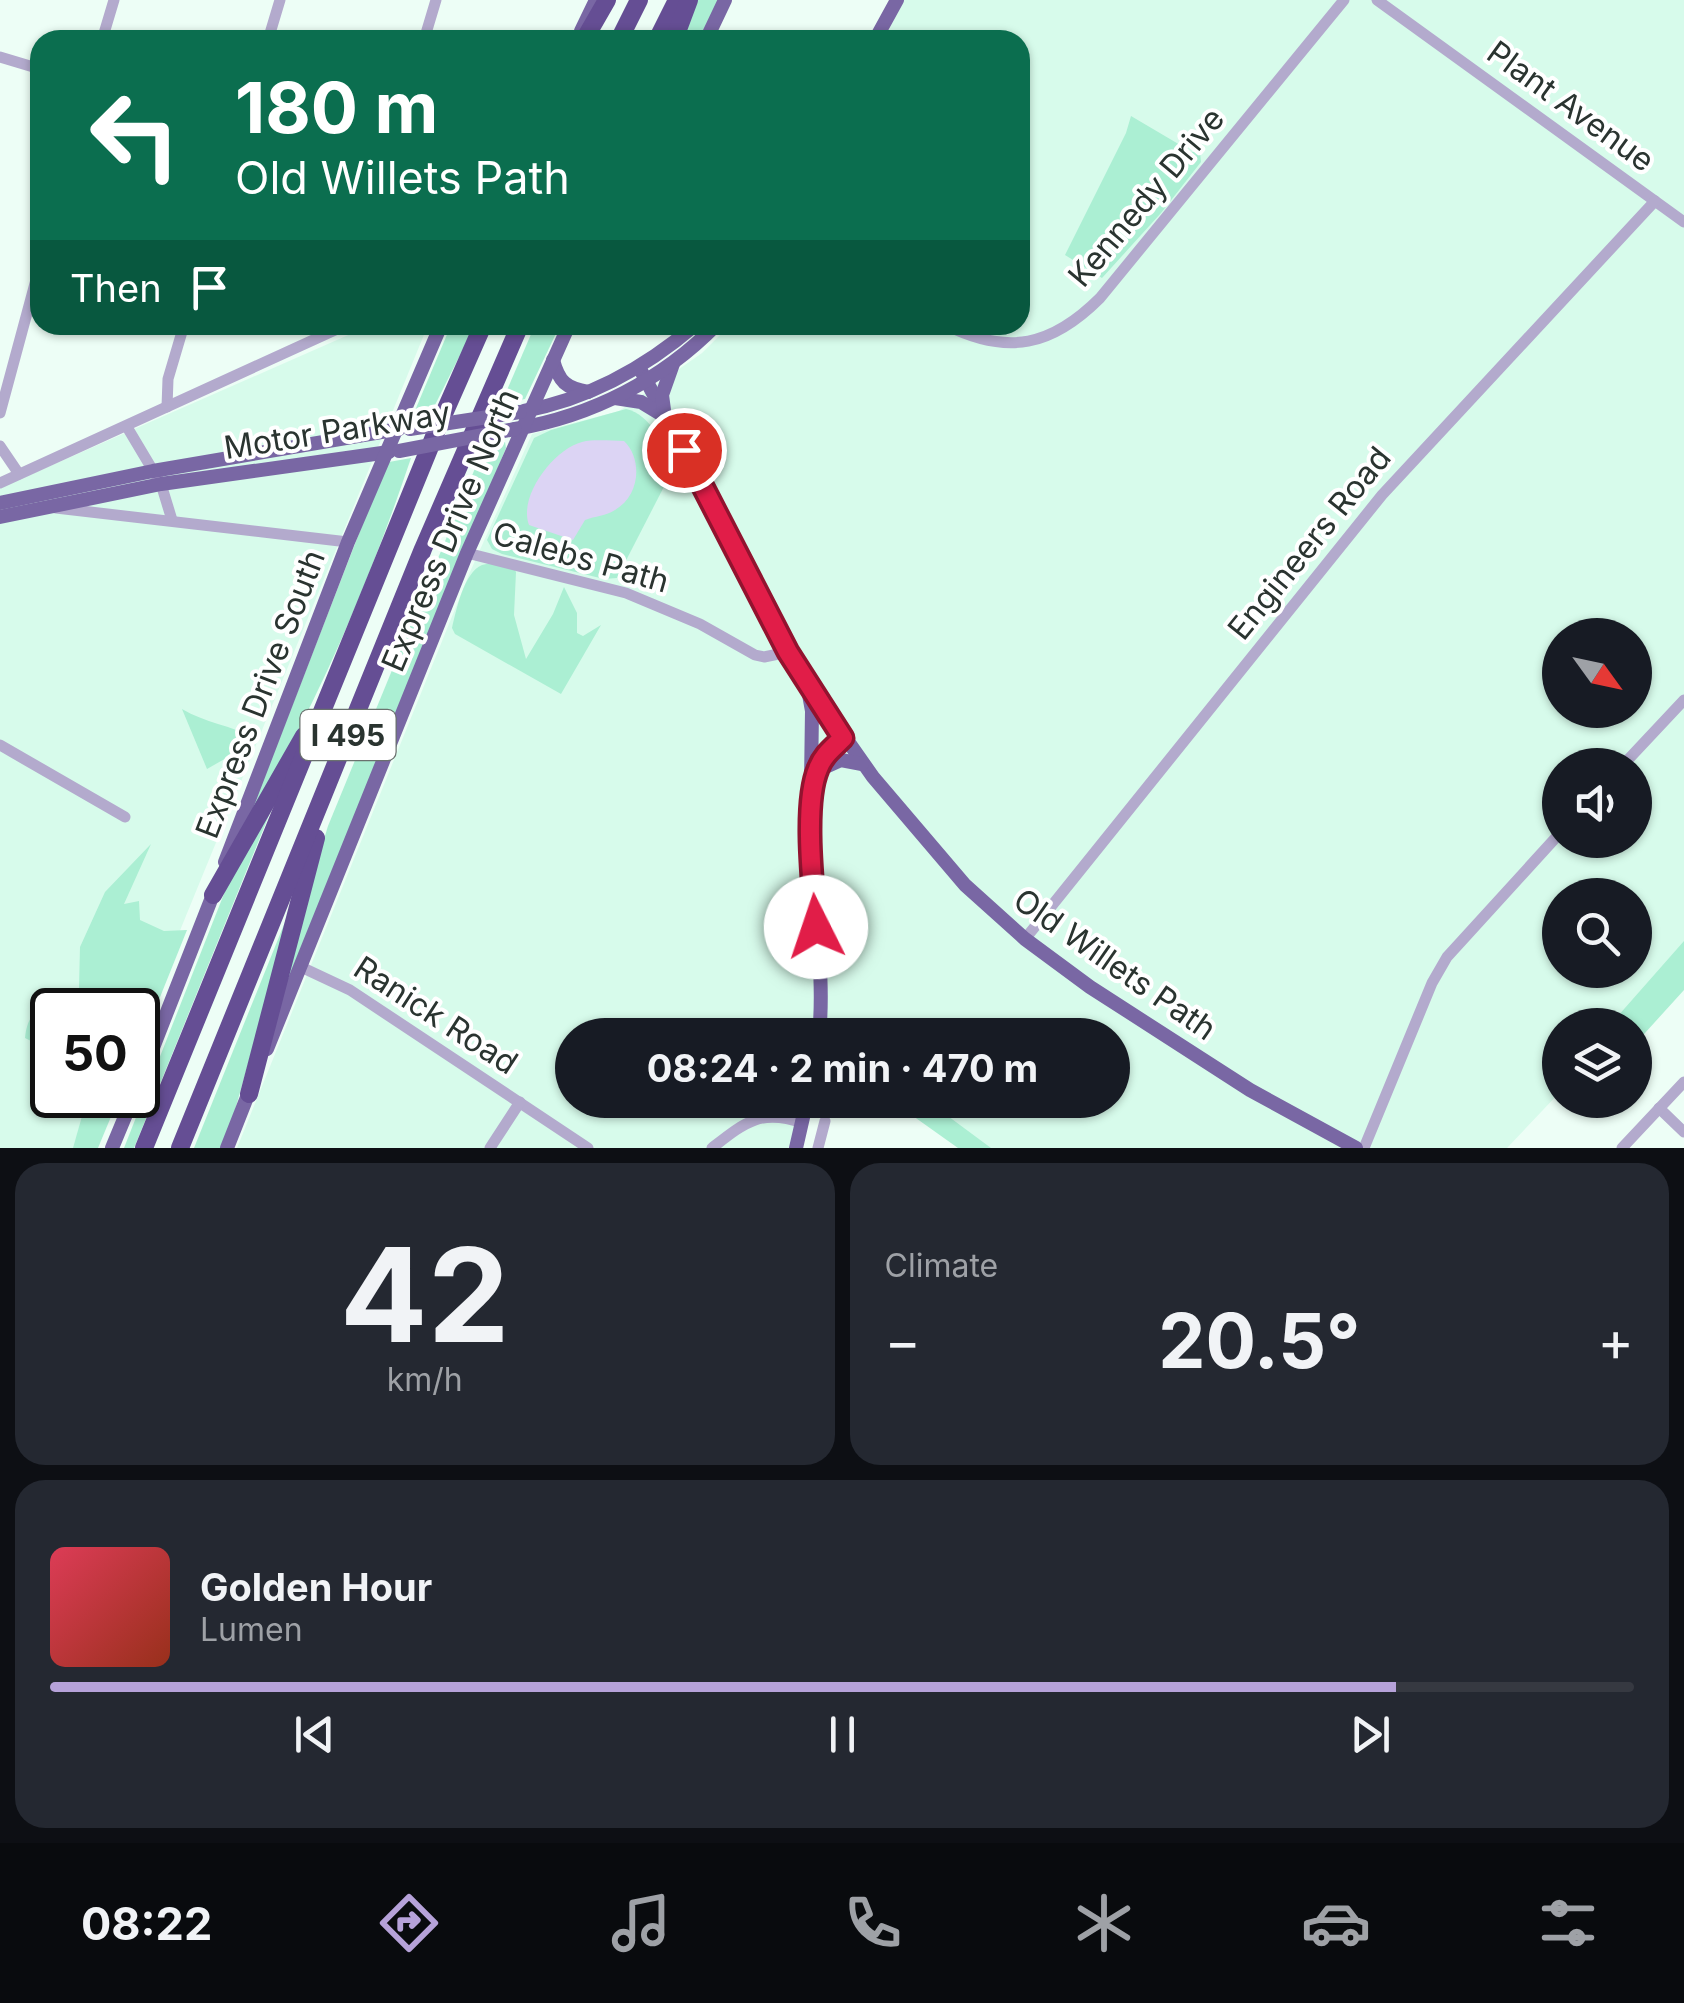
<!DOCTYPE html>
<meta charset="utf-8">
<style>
:root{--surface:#171b24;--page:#242831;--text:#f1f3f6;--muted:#9ea1a6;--line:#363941;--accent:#b6a2d9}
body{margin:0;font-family:Inter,sans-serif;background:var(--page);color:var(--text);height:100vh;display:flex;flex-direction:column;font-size:38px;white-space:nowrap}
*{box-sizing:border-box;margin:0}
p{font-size:32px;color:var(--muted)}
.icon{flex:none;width:55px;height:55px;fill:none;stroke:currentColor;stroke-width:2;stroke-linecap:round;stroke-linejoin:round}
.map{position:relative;height:1148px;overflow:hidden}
.sheet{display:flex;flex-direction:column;gap:15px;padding:15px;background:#0d0f14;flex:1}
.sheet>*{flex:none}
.banner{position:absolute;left:30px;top:30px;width:1000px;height:305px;border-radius:30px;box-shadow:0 2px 8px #0004;background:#0b6e4f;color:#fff;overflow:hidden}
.needle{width:65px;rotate:123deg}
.buttons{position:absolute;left:1542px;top:618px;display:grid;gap:20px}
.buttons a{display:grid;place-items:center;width:110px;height:110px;border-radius:50%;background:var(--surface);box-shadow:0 2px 8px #0004;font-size:50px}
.speed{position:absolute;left:30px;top:988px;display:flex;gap:20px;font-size:50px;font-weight:700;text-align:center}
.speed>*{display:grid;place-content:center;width:130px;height:130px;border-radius:50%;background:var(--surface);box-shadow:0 2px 8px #0004;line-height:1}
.speed .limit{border:5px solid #111;border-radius:15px;background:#fff;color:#111}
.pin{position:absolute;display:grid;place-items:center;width:85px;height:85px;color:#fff;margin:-42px;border:5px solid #fff;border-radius:50%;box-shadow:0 2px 10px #0007}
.me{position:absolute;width:110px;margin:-55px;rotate:356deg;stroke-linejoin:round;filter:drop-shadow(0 0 8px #0008)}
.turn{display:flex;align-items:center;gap:35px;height:210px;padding:0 40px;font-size:45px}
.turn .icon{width:130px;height:130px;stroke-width:2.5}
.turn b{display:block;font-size:70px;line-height:85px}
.then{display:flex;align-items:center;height:95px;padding:0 40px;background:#0003;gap:20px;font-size:38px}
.big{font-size:75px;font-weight:700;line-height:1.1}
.sheet .card{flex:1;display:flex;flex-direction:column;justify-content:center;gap:15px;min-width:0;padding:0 35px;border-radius:30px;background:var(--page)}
.sheet .dial{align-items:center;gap:0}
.dial b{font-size:130px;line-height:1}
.song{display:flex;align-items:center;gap:30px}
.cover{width:120px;height:120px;border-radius:15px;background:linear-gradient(135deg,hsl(350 70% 55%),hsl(10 70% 35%))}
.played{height:10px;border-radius:5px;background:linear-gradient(90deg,var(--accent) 85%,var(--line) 85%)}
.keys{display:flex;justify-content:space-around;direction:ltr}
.heat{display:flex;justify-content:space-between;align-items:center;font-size:55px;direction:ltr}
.sheet .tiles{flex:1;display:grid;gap:15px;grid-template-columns:1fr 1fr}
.card:last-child{grid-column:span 2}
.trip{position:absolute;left:555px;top:1018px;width:575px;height:100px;border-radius:50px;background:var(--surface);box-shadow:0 2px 8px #0004;font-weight:700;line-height:100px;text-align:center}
.dock{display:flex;height:160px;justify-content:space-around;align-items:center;background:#090b0e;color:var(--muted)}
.dock .icon{width:70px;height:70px}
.dock .on{color:var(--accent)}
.dock b{font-size:45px;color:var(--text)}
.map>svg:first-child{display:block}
.built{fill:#d7fbeb;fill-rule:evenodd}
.green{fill:#abefd3}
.water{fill:#dcd4f4}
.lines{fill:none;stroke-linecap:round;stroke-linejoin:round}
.minor{stroke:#b3aacd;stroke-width:11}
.major{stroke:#7967a4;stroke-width:14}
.highway{stroke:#654e94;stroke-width:18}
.major-bridge{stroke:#7967a4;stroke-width:14}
.route-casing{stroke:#92132f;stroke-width:25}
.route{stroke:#e11d48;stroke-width:18}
.labels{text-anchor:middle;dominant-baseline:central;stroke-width:8;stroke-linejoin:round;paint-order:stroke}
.shield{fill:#fff;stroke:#6a716e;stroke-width:2.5}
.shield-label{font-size:30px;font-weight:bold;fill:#2a3430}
.street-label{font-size:32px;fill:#2a3430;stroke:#fff}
</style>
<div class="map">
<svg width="1684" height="1148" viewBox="0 0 1684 1148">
<rect width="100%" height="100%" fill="#edfef6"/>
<g class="built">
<path d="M903,0H1684V962L1624,1025H1560V1092L1507,1148H973L908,1100H1112V1035H572V1100H803L792,1148H237L470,572L532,434L619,411L702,353L730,325H1020V40H884ZM1560,635H1635V710H1560ZM1560,765H1635V840H1560ZM1560,895H1635V970H1560Z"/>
<path d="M371,325H428L138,1033V1010H52V1095H112L90,1148H0V488Z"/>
</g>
<g class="green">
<path d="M696,0H719L698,40H681Z"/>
<path d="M1131,116L1192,152H1200L1201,162L1161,213L1102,278L1065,255L1126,133Z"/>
<path d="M451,325H475L429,417L411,420Z"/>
<path d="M535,325H560L525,399L501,404Z"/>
<path d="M626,409C651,414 669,450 671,473L617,578L604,579L502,554L492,549L487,540L534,438L551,430Z"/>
<path d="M505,442L506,448L276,1009L298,924L328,826L485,444Z"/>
<path d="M411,458C369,583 317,707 248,819L374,495L389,462Z"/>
<path d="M500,563L513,567L516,572L514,615L526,659L553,614L564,587L577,613V633L583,636L601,625L561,694L455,634L452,628C456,611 464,572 482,565C488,563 494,564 500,563Z"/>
<path d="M182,709C205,723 231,725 254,738L244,759L235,753L207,769Z"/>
<path d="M274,803L134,1148H124L231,876Z"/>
<path d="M151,844L124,904L139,901L140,920L164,931L187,930L138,1052V1010H52V1046L49,1043L39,1045L25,1038C29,997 59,1006 79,988L80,947L105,892Z"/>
<path d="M295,897L235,1110L221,1148H194Z"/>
<path d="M1684,941V990L1635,1044V1025H1610Z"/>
<path d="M88,1095H120L98,1148H73Z"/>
<path d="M926,1100H940L937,1108L991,1148H958L913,1116Z"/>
</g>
<path class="water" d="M624,441C643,459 640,496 615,510C606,516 595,516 585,520L573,540L529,525C518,496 554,449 582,442C594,439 611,441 624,441Z"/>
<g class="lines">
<g class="minor">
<path d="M1377,0L1684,222"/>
<path d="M102,40L114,0"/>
<path d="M268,40L280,0"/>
<path d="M424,40L436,0"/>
<path d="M0,57L40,69"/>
<path d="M946,325C1008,356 1052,346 1100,298L1344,0"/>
<path d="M167,407L168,379L184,325"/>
<path d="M0,413L40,265"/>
<path d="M127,427L161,484L172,520"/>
<path d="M0,446L19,474"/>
<path d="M0,483L346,325"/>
<path d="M56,508L348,542"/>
<path d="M467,553L626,593L700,624L755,655L764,657L788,652"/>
<path d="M0,745L125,817"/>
<path d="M1623,765L1684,700"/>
<path d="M1025,939L1382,495L1655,201"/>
<path d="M301,967L350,990L588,1148"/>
<path d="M1659,1108L1684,1132"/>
<path d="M490,1148L520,1102"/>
<path d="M712,1148C744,1123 761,1108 802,1123"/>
<path d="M818,1148L825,1121"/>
<path d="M1364,1148L1432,983L1447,957L1560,833"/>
<path d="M1622,1148L1684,1082"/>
</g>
<g class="major">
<path d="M581,31L596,0"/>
<path d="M706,40L725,0"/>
<path d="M875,40L897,0"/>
<path d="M553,360C559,382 566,388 588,392"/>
<path d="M639,367L807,683L873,777L965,885L1025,939L1090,987L1250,1090L1356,1148"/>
<path d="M615,398L641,402L664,416"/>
<path d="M664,410L662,395L673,364"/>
<path d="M524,411C588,399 645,368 695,325"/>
<path d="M515,429C592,416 662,380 716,325"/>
<path d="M0,503L153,471L399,429"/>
<path d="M0,517L161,484L389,452"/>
<path d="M808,689L812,711L811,782"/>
<path d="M817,771L841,760L862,764"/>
<path d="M225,862L348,542L441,325"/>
<path d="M819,1035C826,966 810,897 812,828C812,810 811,791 815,774C820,759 831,749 843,738"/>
<path d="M267,1049L467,553L569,325"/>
<path d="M138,1086L216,887"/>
<path d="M112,1148L134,1095"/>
<path d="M227,1148L251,1087"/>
<path d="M796,1148L807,1100"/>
</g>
<g class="highway">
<path d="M584,40L607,0"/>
<path d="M619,40L639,0"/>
<path d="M657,40L677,0"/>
<path d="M674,40L689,0"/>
<path d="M213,895L304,736"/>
<path d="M249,1094L316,838"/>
<path d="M144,1148L438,427L483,325"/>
<path d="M180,1148L423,549L520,325"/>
</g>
<g class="major-bridge">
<path d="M410,429L520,412"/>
<path d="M399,451L515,429"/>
</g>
</g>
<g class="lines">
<defs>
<path id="route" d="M684,450L788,652L843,738C833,748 823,755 818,769C803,804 813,888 816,927"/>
</defs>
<use href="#route" class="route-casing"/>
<use href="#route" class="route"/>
</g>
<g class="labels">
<rect class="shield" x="300.5" y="710" width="95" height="50" rx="8"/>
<g class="shield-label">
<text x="348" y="735">I 495</text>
</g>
<g class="street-label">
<text transform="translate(1571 106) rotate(36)">Plant Avenue</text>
<text transform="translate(1146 197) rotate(-50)">Kennedy Drive</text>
<text transform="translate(337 430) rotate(-9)">Motor Parkway</text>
<text transform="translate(450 530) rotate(-67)">Express Drive North</text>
<text transform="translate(1309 543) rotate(-51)">Engineers Road</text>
<text transform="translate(581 557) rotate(16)">Calebs Path</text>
<text transform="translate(260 694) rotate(-69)">Express Drive South</text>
<text transform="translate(1115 964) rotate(35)">Old Willets Path</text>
<text transform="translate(436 1015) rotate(33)">Ranick Road</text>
</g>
</g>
</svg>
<div class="buttons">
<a><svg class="needle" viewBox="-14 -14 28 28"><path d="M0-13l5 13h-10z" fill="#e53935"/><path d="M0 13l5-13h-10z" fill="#9ea1a6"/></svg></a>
<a><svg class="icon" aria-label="sound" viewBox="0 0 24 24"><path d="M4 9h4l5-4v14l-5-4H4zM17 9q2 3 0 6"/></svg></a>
<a><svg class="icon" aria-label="search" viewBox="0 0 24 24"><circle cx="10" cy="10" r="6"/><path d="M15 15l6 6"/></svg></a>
<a><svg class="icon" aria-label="layers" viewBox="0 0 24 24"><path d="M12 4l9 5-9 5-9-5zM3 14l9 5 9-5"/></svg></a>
</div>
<div class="speed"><div class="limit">50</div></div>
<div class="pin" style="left:684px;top:450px;background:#d93025"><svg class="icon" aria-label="arrive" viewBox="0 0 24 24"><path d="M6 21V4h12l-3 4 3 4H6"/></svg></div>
<svg class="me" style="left:816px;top:927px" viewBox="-20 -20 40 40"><circle r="19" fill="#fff"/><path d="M0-13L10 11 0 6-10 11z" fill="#e11d48"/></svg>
<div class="trip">08:24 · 2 min · 470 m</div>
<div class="banner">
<div class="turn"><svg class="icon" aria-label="left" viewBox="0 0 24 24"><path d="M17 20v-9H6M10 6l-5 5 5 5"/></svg><div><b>180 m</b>Old Willets Path</div></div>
<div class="then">Then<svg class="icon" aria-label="arrive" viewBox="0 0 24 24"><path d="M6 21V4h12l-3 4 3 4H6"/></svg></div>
</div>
</div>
<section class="sheet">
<div class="tiles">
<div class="card dial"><b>42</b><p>km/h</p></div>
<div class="card"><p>Climate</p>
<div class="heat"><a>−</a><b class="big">20.5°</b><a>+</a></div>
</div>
<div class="card">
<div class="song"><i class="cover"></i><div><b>Golden Hour</b><p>Lumen</p></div></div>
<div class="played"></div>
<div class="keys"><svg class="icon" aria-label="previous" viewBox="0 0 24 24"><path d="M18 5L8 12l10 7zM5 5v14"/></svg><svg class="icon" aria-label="pause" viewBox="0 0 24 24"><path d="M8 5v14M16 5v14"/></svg><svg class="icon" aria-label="next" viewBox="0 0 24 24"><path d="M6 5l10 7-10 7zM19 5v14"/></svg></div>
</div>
</div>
</section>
<nav class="dock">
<b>08:22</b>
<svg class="icon on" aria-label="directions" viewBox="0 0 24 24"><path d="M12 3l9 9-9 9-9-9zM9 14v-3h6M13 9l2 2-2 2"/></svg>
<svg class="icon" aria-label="music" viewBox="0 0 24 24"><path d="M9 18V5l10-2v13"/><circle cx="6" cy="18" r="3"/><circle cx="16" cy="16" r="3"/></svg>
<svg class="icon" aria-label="phone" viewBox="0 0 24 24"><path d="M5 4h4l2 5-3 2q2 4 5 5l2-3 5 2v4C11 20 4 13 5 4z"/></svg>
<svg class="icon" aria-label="climate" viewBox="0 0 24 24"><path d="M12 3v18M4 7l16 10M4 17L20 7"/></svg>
<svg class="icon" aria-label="car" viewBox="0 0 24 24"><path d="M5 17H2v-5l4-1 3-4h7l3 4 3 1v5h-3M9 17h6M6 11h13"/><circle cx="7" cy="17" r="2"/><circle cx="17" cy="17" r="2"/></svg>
<svg class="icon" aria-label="filters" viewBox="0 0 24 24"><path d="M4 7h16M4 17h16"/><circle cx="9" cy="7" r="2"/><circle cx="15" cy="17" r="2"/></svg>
</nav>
